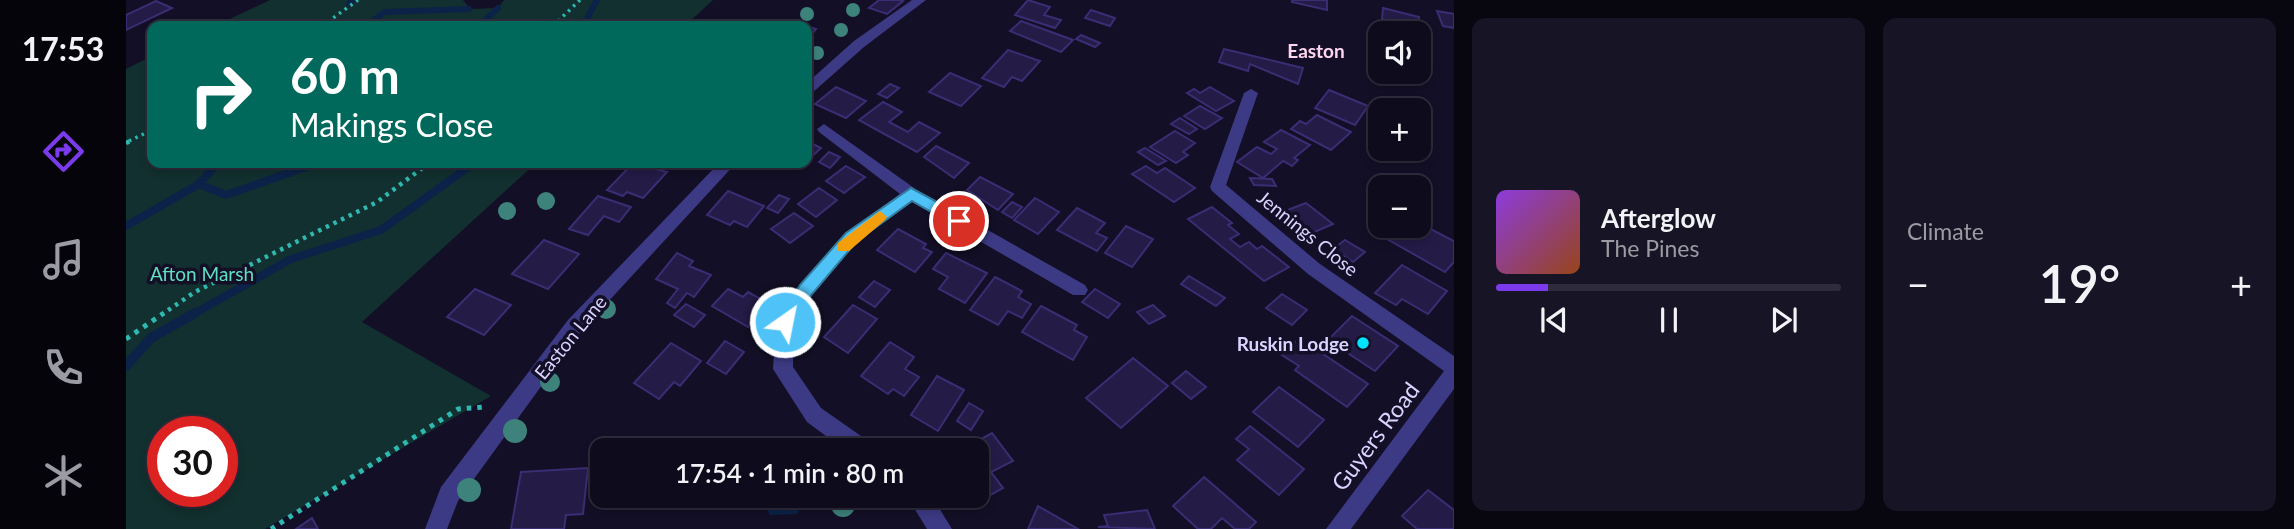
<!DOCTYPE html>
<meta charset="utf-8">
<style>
:root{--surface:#0e0b1c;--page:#171425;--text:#f1f3f6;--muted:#9b9ba3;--line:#2e2b3b;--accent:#7c3aed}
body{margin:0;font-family:Lato,sans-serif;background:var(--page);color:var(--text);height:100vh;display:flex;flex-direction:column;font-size:26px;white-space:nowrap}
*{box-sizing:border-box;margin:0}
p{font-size:23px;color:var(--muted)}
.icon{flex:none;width:38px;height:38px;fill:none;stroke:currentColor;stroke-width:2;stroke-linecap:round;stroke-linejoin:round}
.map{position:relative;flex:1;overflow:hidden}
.side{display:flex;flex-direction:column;gap:18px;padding:18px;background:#08060f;width:840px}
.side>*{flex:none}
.top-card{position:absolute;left:21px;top:21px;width:665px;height:147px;border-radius:14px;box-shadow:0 4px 10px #0003,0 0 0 2px var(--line);background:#00695c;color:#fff;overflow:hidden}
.tools{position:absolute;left:1242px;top:21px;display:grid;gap:14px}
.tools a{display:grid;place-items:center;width:63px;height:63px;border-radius:14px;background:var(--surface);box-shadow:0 4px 10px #0003,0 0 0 2px var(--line);font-size:35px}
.speed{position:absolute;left:21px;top:416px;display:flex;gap:14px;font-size:35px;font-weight:700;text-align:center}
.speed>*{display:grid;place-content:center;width:91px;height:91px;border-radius:50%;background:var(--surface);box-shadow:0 4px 10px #0003,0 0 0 2px var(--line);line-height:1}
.speed .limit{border:10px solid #d22;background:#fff;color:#111}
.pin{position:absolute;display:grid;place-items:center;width:60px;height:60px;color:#fff;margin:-30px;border:4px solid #fff;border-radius:50%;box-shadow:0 2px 7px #0007}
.me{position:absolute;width:77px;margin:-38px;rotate:33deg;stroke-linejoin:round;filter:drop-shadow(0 0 5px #0008)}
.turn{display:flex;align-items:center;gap:24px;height:147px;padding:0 28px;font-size:32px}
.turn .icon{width:91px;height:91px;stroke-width:2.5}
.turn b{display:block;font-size:49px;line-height:60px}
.big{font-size:52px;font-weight:600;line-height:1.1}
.side .widget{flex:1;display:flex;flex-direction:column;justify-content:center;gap:10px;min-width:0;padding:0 24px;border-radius:14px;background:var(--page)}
.song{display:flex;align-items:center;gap:21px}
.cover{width:84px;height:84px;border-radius:10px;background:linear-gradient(135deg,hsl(270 70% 55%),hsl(20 70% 35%))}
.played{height:7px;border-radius:4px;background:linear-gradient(90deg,var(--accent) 15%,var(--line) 15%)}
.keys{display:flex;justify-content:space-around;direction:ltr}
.heat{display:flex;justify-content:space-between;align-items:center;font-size:38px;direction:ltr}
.side .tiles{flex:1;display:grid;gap:18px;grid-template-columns:repeat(2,1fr)}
.trip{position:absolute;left:464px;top:438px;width:399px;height:70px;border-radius:14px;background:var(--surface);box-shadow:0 4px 10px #0003,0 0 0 2px var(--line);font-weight:600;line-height:70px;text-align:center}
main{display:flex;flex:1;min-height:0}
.dock{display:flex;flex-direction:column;width:126px;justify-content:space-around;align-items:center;background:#06040b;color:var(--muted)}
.dock .icon{width:49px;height:49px}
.dock .active{color:var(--accent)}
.dock b{font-size:32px;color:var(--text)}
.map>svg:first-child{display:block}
.green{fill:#12302f;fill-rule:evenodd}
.water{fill:#0c2248}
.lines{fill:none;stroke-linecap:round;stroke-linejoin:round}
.stream-far2{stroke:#0c2248;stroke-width:6}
.stream-far1{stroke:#0c2248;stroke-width:8}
.stream{stroke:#0c2248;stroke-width:10}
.building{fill:#241b47;stroke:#3b2d73;stroke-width:2}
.path-far2{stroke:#2fb8b0;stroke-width:3.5;stroke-dasharray:2.5 4.5;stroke-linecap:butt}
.path-far1{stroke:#2fb8b0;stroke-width:4.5;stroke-dasharray:3.5 5;stroke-linecap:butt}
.path{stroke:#2fb8b0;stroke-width:5;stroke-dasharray:4.5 6;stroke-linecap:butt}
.minor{fill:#3d3a85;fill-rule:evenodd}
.tree{fill:#3d827b}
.route{fill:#4fc3f7;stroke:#337fa1;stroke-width:2}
.slow{fill:#f59e0b}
.poi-dot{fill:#00e5ff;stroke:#130f26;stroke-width:2.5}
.labels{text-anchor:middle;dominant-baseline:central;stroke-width:7;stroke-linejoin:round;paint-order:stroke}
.far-quarter-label{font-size:19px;font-weight:bold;fill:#ffd6f0;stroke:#130f26}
.street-label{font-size:19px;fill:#d9d4ff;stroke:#130f26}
.park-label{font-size:19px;fill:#5fe0c0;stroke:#130f26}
.poi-label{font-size:19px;font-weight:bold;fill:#d9d4ff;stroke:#130f26;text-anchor:end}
.near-street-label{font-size:23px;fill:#d9d4ff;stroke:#130f26}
</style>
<main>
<nav class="dock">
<b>17:53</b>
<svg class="icon active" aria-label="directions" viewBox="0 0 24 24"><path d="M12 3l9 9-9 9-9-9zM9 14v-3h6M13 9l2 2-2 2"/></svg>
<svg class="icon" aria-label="music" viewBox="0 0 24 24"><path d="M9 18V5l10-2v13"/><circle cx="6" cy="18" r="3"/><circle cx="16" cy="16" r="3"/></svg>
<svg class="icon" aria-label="phone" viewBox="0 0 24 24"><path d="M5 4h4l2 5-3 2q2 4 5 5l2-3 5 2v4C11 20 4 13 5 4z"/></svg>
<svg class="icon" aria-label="climate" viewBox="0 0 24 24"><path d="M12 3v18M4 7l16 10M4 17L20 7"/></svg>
</nav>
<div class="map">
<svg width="1328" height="529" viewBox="0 0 1328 529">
<rect width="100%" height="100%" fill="#130f26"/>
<g class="green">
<path d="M144,0H337L344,9L372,8L378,0H587L559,26H89Z"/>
<path d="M26,56V163H410L236,322L365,396L139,529H0V69ZM96,432V492H37V432Z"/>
</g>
<path class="water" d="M633,495H674L672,514L644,515Z"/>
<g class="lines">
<g class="stream-far2">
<path d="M223,4L227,0"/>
<path d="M241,26L258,12L343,9"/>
<path d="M353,26L372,8"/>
<path d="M457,26L471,0"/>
</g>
<g class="stream-far1">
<path d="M73,184L100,195L191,163"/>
<path d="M0,226L73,184L92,163"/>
<path d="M66,315L165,259L255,230L348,163"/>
</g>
<path class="stream" d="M0,366L25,338L69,313"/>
</g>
<g class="building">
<path d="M753,0H774L777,1L761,14L743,8Z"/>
<path d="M902,0L924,7L918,15L935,20L929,28L889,15Z"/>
<path d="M1166,0H1201V10L1166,2Z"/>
<path d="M30,1L46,8L0,30V15Z"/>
<path d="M1257,8L1293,17L1292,23L1285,21L1284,26L1256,19Z"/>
<path d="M965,10L989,18L984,26L959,18Z"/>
<path d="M1311,11L1328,14V28L1317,26Z"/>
<path d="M663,21L690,29L681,40V26H658Z"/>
<path d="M895,21L947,40L935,52L884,31Z"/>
<path d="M955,35L974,43L969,47L950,39Z"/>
<path d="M1098,49L1177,68L1172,84L1124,64L1122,71L1093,62Z"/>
<path d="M882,50L914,61L896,81L886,77L878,87L856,78Z"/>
<path d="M824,73L855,86L835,106L803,92Z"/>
<path d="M764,84L773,88L761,98L752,94Z"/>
<path d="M710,87L740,101L720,118L689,104Z"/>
<path d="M1084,87L1108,101L1090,111L1061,93L1068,89L1074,93Z"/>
<path d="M1203,90L1242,106L1229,125L1189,108Z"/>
<path d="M757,102L776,112L763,122L782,132L793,122L814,133L791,152L733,120Z"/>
<path d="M1074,106L1096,118L1079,129L1058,116Z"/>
<path d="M1191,115L1225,132L1205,150L1165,129L1174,121L1180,124Z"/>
<path d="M1054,118L1071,129L1063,134L1045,124Z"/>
<path d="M1155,130L1184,145L1168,158L1172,160L1166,166L1157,161L1137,178L1111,162L1131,147L1145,154L1151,149L1138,142Z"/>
<path d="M1049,131L1069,143L1057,152L1062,155L1050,163L1024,147Z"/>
<path d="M681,141L695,148L681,161Z"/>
<path d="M810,146L843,163L828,178L798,157Z"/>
<path d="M1019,148L1040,161L1032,165L1012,152Z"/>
<path d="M703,152L714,157L704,168L693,162Z"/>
<path d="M507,163L541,172L517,198L501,192L497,196L481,190Z"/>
<path d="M720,166L739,177L718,193L700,181Z"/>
<path d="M1020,166L1031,173L1039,168L1069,188L1048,202L1006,174Z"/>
<path d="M854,177L887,194L872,210L841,190Z"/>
<path d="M1124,178L1146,179L1150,186L1128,185Z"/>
<path d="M693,188L711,200L690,217L672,204Z"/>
<path d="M602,191L638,206L621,227L608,221L604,225L581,215Z"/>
<path d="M653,195L663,199L652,213L641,208Z"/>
<path d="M472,196L505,207L493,222L478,216L462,235L443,229Z"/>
<path d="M909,198L933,212L912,234L888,220Z"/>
<path d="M886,202L896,207L886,218L876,212Z"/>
<path d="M1180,203L1207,224L1179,236L1151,214Z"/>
<path d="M1086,207L1106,223L1102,225L1113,234L1104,239L1114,247L1123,242L1131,249L1136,246L1163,267L1138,281L1062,219Z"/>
<path d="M951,208L979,223L970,233L981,238L971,251L931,230Z"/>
<path d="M668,213L687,226L664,243L645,229Z"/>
<path d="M1293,223L1328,241V262L1319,272L1261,239L1273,228L1269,226H1293Z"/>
<path d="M1000,226L1027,239L1006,267L979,253Z"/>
<path d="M772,229L800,244L797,248L806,252L789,272L751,250Z"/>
<path d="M418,240L453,254L422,289L386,274Z"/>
<path d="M1219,240L1239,252L1227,262L1207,249Z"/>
<path d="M551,253L567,261L563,266L585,275L568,297L561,293L549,308L541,303L552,289L530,279Z"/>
<path d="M820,253L861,273L839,303L813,289L822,277L807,269Z"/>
<path d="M1276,265L1321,291L1302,314L1276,299L1270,305L1249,293Z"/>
<path d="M1063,276L1099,298L1090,306L1055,284Z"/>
<path d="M869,277L896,291L892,297L905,304L896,318L882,311L872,325L844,310Z"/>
<path d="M748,281L764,290L749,307L733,297Z"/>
<path d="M349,289L385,305L358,335L321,317Z"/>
<path d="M602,289L617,297L622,292L642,303L622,327L586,306Z"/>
<path d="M969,289L994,304L982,318L956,302Z"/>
<path d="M1156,294L1181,310L1166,325L1140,308Z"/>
<path d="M560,304L579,315L568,327L548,315Z"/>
<path d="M727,305L751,319L722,353L698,337Z"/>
<path d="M1027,305L1039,316L1023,324L1011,312Z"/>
<path d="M915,306L951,325L948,330L961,337L947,360L896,332Z"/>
<path d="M1226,316L1272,346L1249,371L1202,340Z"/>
<path d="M599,341L618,352L600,374L581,363Z"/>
<path d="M764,342L788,357L779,369L793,377L778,396L767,389L762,394L735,376Z"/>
<path d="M1169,342L1187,354L1191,350L1242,384L1221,407L1169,370L1173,366L1156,355Z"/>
<path d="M545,343L575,361L554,386L548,382L533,399L508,383Z"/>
<path d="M1007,358L1042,386L995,428L960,398Z"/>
<path d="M1060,371L1080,387L1065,399L1046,383Z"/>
<path d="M811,376L838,390L812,431L785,415Z"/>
<path d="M1153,387L1198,420L1172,447L1127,412Z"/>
<path d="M843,403L857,411L845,430L831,421Z"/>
<path d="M1124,426L1178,469L1153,495L1111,460L1123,449L1110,439Z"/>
<path d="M866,433L887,461L865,472L877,488L850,503L845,495H850V450H835Z"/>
<path d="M462,468L457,514L440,515L438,529H385L395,472Z"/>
<path d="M1078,477L1130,522L1123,529H1109L1096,518L1085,529H1072L1047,506Z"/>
<path d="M1302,490L1328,510V529H1291L1276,516Z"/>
<path d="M912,506L952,529H902Z"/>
<path d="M1021,510L1029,529L972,527L982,526L978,515Z"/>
<path d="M186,518L192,529H170Z"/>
</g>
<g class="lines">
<g class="path-far2">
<path d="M196,26L232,0"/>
<path d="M427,26L454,0"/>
<path d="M3,141L26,130"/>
</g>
<g class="path-far1">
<path d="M0,143L7,140"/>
<path d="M35,315L69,292L251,202L303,163"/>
</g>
<g class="path">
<path d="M0,339L38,313"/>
<path d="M145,529L332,409L359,407"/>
</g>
<g class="minor">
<path d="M786,0H800L738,47L686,93L681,94V83L728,41Z"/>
<path d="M1125,89L1132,93L1100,185L1194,264L1328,356V389L1225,529H1200L1318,371L1182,274L1086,191L1084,187L1118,93Z"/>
<path d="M698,124L791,190L959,285L962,290L959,295H947L786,202L732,241L686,294L668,323L667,367L695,408L745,443L748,450H719L681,422L647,369L650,322L674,284L720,233L774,194L693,132L691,129Z"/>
<path d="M593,163H610L456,330L332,501L321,529H299L315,487L442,320Z"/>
<path d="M780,495H805L826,529H801Z"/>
</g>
</g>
<g class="tree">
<circle cx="727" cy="10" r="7"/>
<circle cx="681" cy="14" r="7"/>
<circle cx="715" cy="30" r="7"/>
<circle cx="691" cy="53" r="7"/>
<circle cx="420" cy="201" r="9"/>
<circle cx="381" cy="211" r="9"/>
<circle cx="480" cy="309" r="10"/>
<circle cx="424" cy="382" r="10"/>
<circle cx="389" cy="431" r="12"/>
<circle cx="343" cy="490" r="12"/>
<circle cx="717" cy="505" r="12"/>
</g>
<path class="route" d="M785,188L839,217V225H828L786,201L731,241L686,294L665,327H653L650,322L653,317L674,285L720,233Z"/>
<path class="slow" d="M754,211L761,217L759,220L723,251H712V243Z"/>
<circle class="poi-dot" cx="1237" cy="343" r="7"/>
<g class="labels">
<g class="far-quarter-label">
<text x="1190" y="50">Easton</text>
</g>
<g class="street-label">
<text transform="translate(1182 233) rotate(39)">Jennings Close</text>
<text transform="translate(444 337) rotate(-51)">Easton Lane</text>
</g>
<g class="park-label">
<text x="76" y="273">Afton Marsh</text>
</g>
<g class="poi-label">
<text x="1223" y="343">Ruskin Lodge</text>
</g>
<g class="near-street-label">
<text transform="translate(1249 436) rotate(-53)">Guyers Road</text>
</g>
</g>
</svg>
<div class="tools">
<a><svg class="icon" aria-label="sound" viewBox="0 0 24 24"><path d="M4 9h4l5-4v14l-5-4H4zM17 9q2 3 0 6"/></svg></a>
<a>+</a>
<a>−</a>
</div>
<div class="speed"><div class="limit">30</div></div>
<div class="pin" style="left:833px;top:221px;background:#d93025"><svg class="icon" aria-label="arrive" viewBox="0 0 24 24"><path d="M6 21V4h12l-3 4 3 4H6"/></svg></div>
<svg class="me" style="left:659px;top:322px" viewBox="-20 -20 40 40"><circle r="17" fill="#4fc3f7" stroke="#fff" stroke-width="3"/><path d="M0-11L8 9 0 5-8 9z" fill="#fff"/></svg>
<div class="trip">17:54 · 1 min · 80 m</div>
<div class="top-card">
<div class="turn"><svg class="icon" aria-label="right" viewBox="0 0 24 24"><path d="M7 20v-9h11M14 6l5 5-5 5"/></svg><div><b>60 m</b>Makings Close</div></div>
</div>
</div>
<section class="side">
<div class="tiles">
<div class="widget">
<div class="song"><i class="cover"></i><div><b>Afterglow</b><p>The Pines</p></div></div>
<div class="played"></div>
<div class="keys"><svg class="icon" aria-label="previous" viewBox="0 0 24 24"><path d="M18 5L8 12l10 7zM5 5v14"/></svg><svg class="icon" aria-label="pause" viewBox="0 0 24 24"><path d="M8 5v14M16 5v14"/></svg><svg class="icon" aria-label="next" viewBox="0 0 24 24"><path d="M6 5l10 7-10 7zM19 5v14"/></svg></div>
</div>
<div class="widget"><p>Climate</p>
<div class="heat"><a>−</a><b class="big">19°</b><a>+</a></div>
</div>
</div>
</section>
</main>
